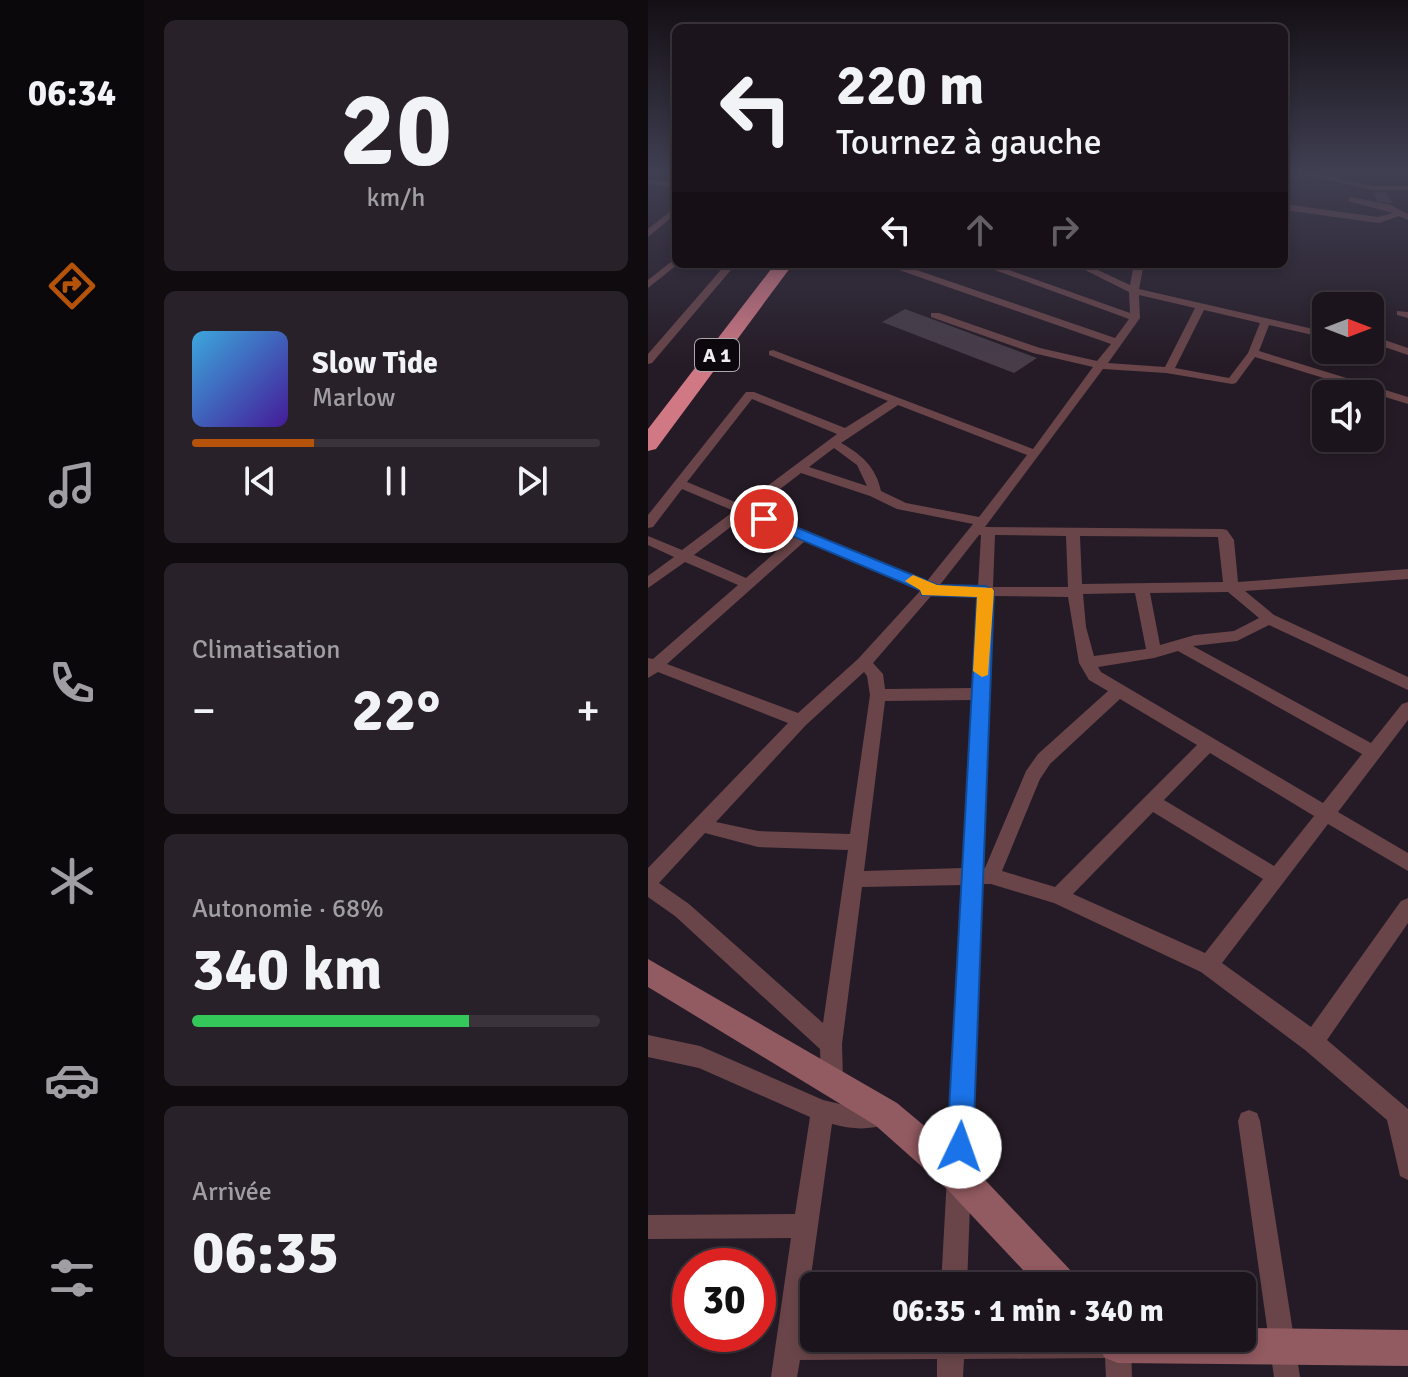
<!DOCTYPE html>
<html lang="fr">
<meta charset="utf-8">
<style>
:root{--surface:#1c141c;--page:#292129;--text:#f1f3f6;--muted:#a09ea3;--line:#3a333b;--accent:#b45309}
body{margin:0;font-family:Signika,sans-serif;background:var(--page);color:var(--text);height:100vh;display:flex;flex-direction:column;font-size:30px;white-space:nowrap}
*{box-sizing:border-box;margin:0}
p{font-size:26px;color:var(--muted)}
.icon{flex:none;width:44px;height:44px;fill:none;stroke:currentColor;stroke-width:2;stroke-linecap:round;stroke-linejoin:round}
.map{position:relative;flex:1;overflow:hidden}
.details{display:flex;flex-direction:column;gap:20px;padding:20px;background:#0f0b0f;width:504px}
.details>*{flex:none}
.top-card{position:absolute;left:24px;top:24px;width:616px;height:244px;border-radius:12px;box-shadow:0 4px 12px #0003,0 0 0 2px var(--line);background:#1c141c;color:var(--text);overflow:hidden}
.needle{width:52px;rotate:90deg}
.tools{position:absolute;left:664px;top:292px;display:grid;gap:16px}
.tools a{display:grid;place-items:center;width:72px;height:72px;border-radius:12px;background:var(--surface);box-shadow:0 4px 12px #0003,0 0 0 2px var(--line);font-size:40px}
.speed{position:absolute;left:24px;top:1248px;display:flex;gap:16px;font-size:40px;font-weight:700;text-align:center}
.speed>*{display:grid;place-content:center;width:104px;height:104px;border-radius:50%;background:var(--surface);box-shadow:0 4px 12px #0003,0 0 0 2px var(--line);line-height:1}
.speed .limit{border:12px solid #d22;background:#fff;color:#111}
.pin{position:absolute;display:grid;place-items:center;width:68px;height:68px;color:#fff;margin:-34px;border:4px solid #fff;border-radius:50%;box-shadow:0 2px 8px #0007}
.me{position:absolute;width:88px;margin:-44px;rotate:3deg;stroke-linejoin:round;filter:drop-shadow(0 0 6px #0008)}
.turn{display:flex;align-items:center;gap:28px;height:168px;padding:0 32px;font-size:36px}
.turn .icon{width:104px;height:104px;stroke-width:2.5}
.turn b{display:block;font-size:56px;line-height:68px}
.lanes{display:flex;align-items:center;height:76px;padding:0 32px;background:#0003;justify-content:center;gap:40px;direction:ltr}
.lanes .off{opacity:.35}
.big{font-size:60px;font-weight:700;line-height:1.1}
.details .widget{flex:1;display:flex;flex-direction:column;justify-content:center;gap:12px;min-width:0;padding:0 28px;border-radius:12px;background:var(--page)}
.details .dial{align-items:center;gap:0}
.dial b{font-size:104px;line-height:1}
.song{display:flex;align-items:center;gap:24px}
.cover{width:96px;height:96px;border-radius:12px;background:linear-gradient(135deg,hsl(200 70% 55%),hsl(260 70% 35%))}
.played{height:8px;border-radius:4px;background:linear-gradient(90deg,var(--accent) 30%,var(--line) 30%)}
.keys{display:flex;justify-content:space-around;direction:ltr}
.heat{display:flex;justify-content:space-between;align-items:center;font-size:44px;direction:ltr}
.charge{height:12px;border-radius:6px;background:linear-gradient(90deg,#34c759 68%,var(--line) 0)}
.trip{position:absolute;left:152px;top:1272px;width:456px;height:80px;border-radius:12px;background:var(--surface);box-shadow:0 4px 12px #0003,0 0 0 2px var(--line);font-weight:700;line-height:80px;text-align:center}
main{display:flex;flex:1;min-height:0}
.tabs{display:flex;flex-direction:column;width:144px;justify-content:space-around;align-items:center;background:#0b080b;color:var(--muted)}
.tabs .icon{width:56px;height:56px}
.tabs .current{color:var(--accent)}
.tabs b{font-size:36px;color:var(--text)}
.map>svg:first-child{display:block}
.building{fill:#473c48}
.lines{fill:none;stroke-linecap:round;stroke-linejoin:round}
.street{fill:#694549;fill-rule:evenodd}
.secondary{fill:#925a61;fill-rule:evenodd}
.highway{fill:#d07884;fill-rule:evenodd}
.route{fill:#1a73e8;stroke:#114b97;stroke-width:2}
.slow{fill:#f59e0b}
.labels{text-anchor:middle;dominant-baseline:central;stroke-width:8;stroke-linejoin:round;paint-order:stroke}
.shield{fill:#0b070c;stroke:#aca6ad;stroke-width:2}
.shield-label{font-size:20px;font-weight:bold;fill:#f1eaf2}
</style>
<main>
<nav class="tabs">
<b>06:34</b>
<svg class="icon current" aria-label="directions" viewBox="0 0 24 24"><path d="M12 3l9 9-9 9-9-9zM9 14v-3h6M13 9l2 2-2 2"/></svg>
<svg class="icon" aria-label="music" viewBox="0 0 24 24"><path d="M9 18V5l10-2v13"/><circle cx="6" cy="18" r="3"/><circle cx="16" cy="16" r="3"/></svg>
<svg class="icon" aria-label="phone" viewBox="0 0 24 24"><path d="M5 4h4l2 5-3 2q2 4 5 5l2-3 5 2v4C11 20 4 13 5 4z"/></svg>
<svg class="icon" aria-label="climate" viewBox="0 0 24 24"><path d="M12 3v18M4 7l16 10M4 17L20 7"/></svg>
<svg class="icon" aria-label="car" viewBox="0 0 24 24"><path d="M5 17H2v-5l4-1 3-4h7l3 4 3 1v5h-3M9 17h6M6 11h13"/><circle cx="7" cy="17" r="2"/><circle cx="17" cy="17" r="2"/></svg>
<svg class="icon" aria-label="filters" viewBox="0 0 24 24"><path d="M4 7h16M4 17h16"/><circle cx="9" cy="7" r="2"/><circle cx="15" cy="17" r="2"/></svg>
</nav>
<section class="details">
<div class="widget dial"><b>20</b><p>km/h</p></div>
<div class="widget">
<div class="song"><i class="cover"></i><div><b>Slow Tide</b><p>Marlow</p></div></div>
<div class="played"></div>
<div class="keys"><svg class="icon" aria-label="previous" viewBox="0 0 24 24"><path d="M18 5L8 12l10 7zM5 5v14"/></svg><svg class="icon" aria-label="pause" viewBox="0 0 24 24"><path d="M8 5v14M16 5v14"/></svg><svg class="icon" aria-label="next" viewBox="0 0 24 24"><path d="M6 5l10 7-10 7zM19 5v14"/></svg></div>
</div>
<div class="widget"><p>Climatisation</p>
<div class="heat"><a>−</a><b class="big">22°</b><a>+</a></div>
</div>
<div class="widget"><p>Autonomie · 68%</p><b class="big">340 km</b><div class="charge"></div></div>
<div class="widget"><p>Arrivée</p><b class="big">06:35</b></div>
</section>
<div class="map">
<svg width="760" height="1377" viewBox="0 0 760 1377">
<rect width="100%" height="100%" fill="#251b26"/>
<g class="building">
<path d="M738,192L744,203L730,202L725,193Z"/>
<path d="M257,309L389,358L366,373L234,322Z"/>
</g>
<g class="lines">
<g class="street">
<path d="M645,172H661L724,186H760V190H724Z"/>
<path d="M0,180L28,183V187L0,184Z"/>
<path d="M703,197L743,205L760,214V220L751,216L731,223L636,210V204L730,217L745,213L700,201Z"/>
<path d="M28,207V214L0,237V229Z"/>
<path d="M28,258L30,264L0,288V280Z"/>
<path d="M78,264H88L4,363L0,364V354Z"/>
<path d="M330,264H344L482,313L481,292L425,264H437L482,285L486,264H496L491,289L678,332V338L621,325L611,351L760,397V404L607,357L588,383L584,384L518,373L455,369L337,527L574,529L579,530L586,540L590,582L760,569V579L597,591L626,615L760,677V690L621,625L589,641L545,646L723,743L754,704L760,702V720L690,812L760,853V871L680,824L574,963L663,1027L753,901L760,898V923L679,1040L760,1109V1180L752,1176L739,1120L657,1050L553,972L406,903L343,884H334L319,1286H293L315,885L214,887L194,1044L195,1081L192,1089L184,1092L176,1089L173,1081L172,1049L27,916L0,897V868L140,723L10,672L0,678V658L5,659L90,585L37,562L0,588V576L26,557L0,545V536L34,550L86,511L34,489L5,527L0,528V515L98,392H106L197,428L240,401L121,355V351L125,350L385,449L445,367L385,353L283,317V313H291L392,348L449,361L463,344L251,270V266H257L467,338L481,319ZM491,295L547,308L517,367L460,363L492,318ZM556,310L612,323L600,353L581,378L527,368ZM104,399L189,434L94,505L39,482ZM250,405L379,455L331,517L258,503L233,491C228,467 213,454 193,443ZM186,448L209,465L219,486L161,467ZM153,473L222,496L249,509L325,524L279,581L105,510ZM97,516L146,536L98,578L46,555ZM331,535H333L330,587L291,586ZM347,535L418,536L420,587H345ZM432,536L570,537L575,582L434,584ZM157,541L273,590L210,659L150,713L19,664ZM580,592L611,618L586,631L547,635L512,645L502,593ZM487,593L498,649L446,656L438,627L435,594ZM283,596H330L325,688L237,689L235,674L225,663ZM344,596L420,597L431,663L441,680L460,691L390,754L378,771L337,868H334ZM530,651L714,754L675,803L453,672L450,667L506,658ZM216,672L219,676L222,695L202,834L110,831L68,822L158,725ZM472,699L549,745L407,887L354,871L392,779L402,764ZM324,700L315,868L216,871L237,701ZM562,753L666,816L626,866L516,800ZM505,812L615,879L557,953L425,894ZM57,833L110,847L200,850L175,1023L41,904L11,883Z"/>
<path d="M749,311L760,312V318L749,315Z"/>
<path d="M722,335L760,348V355L722,342Z"/>
<path d="M0,1035L52,1046L175,1100L205,1107L232,1104L240,1107L243,1115L240,1123C221,1131 203,1129 184,1124L155,1334H166V1338H480L483,1345L484,1377H458L457,1358L316,1359L315,1377H289V1359L152,1360L149,1377H123L143,1238L0,1239V1215L147,1214L162,1117L51,1068L0,1057Z"/>
<path d="M601,1110L609,1113L612,1121L652,1377H626L590,1121L593,1113Z"/>
</g>
<g class="secondary">
<path d="M0,959L249,1103L323,1165L426,1274L431,1286H390L299,1189L227,1125L0,987Z"/>
<path d="M594,1328L760,1330V1366L470,1363L457,1358L445,1338H594Z"/>
</g>
<path class="highway" d="M127,264H145L8,449L0,451V429Z"/>
</g>
<linearGradient id="sky" x2="0" y2="1"><stop stop-color="#140f15"/><stop offset="0.47" stop-color="#403f52"/><stop offset="1" stop-color="#403f52" stop-opacity="0"/></linearGradient>
<rect width="760" height="365" fill="url(#sky)"/>
<path class="route" d="M116,514L289,585L338,586L346,591L325,1147L322,1157L312,1160L303,1157L299,1147L329,597L274,595L272,590L111,522L109,519Z"/>
<path class="slow" d="M265,575L289,585L344,588L346,591L340,675L334,677L325,671L329,597L274,595L272,590L257,581Z"/>
<g class="labels">
<rect class="shield" x="47" y="339" width="44" height="32" rx="6"/>
<g class="shield-label">
<text x="69" y="355">A 1</text>
</g>
</g>
</svg>
<div class="tools">
<a><svg class="needle" viewBox="-14 -14 28 28"><path d="M0-13l5 13h-10z" fill="#e53935"/><path d="M0 13l5-13h-10z" fill="#a09ea3"/></svg></a>
<a><svg class="icon" aria-label="sound" viewBox="0 0 24 24"><path d="M4 9h4l5-4v14l-5-4H4zM17 9q2 3 0 6"/></svg></a>
</div>
<div class="speed"><div class="limit">30</div></div>
<div class="pin" style="left:116px;top:519px;background:#d93025"><svg class="icon" aria-label="arrive" viewBox="0 0 24 24"><path d="M6 21V4h12l-3 4 3 4H6"/></svg></div>
<svg class="me" style="left:312px;top:1147px" viewBox="-20 -20 40 40"><circle r="19" fill="#fff"/><path d="M0-13L10 11 0 6-10 11z" fill="#1a73e8"/></svg>
<div class="trip">06:35 · 1 min · 340 m</div>
<div class="top-card">
<div class="turn"><svg class="icon" aria-label="left" viewBox="0 0 24 24"><path d="M17 20v-9H6M10 6l-5 5 5 5"/></svg><div><b>220 m</b>Tournez à gauche</div></div>
<div class="lanes"><svg class="icon" aria-label="left" viewBox="0 0 24 24"><path d="M17 20v-9H6M10 6l-5 5 5 5"/></svg><svg class="icon off" aria-label="ahead" viewBox="0 0 24 24"><path d="M12 20V5M6 11l6-6 6 6"/></svg><svg class="icon off" aria-label="right" viewBox="0 0 24 24"><path d="M7 20v-9h11M14 6l5 5-5 5"/></svg></div>
</div>
</div>
</main>
